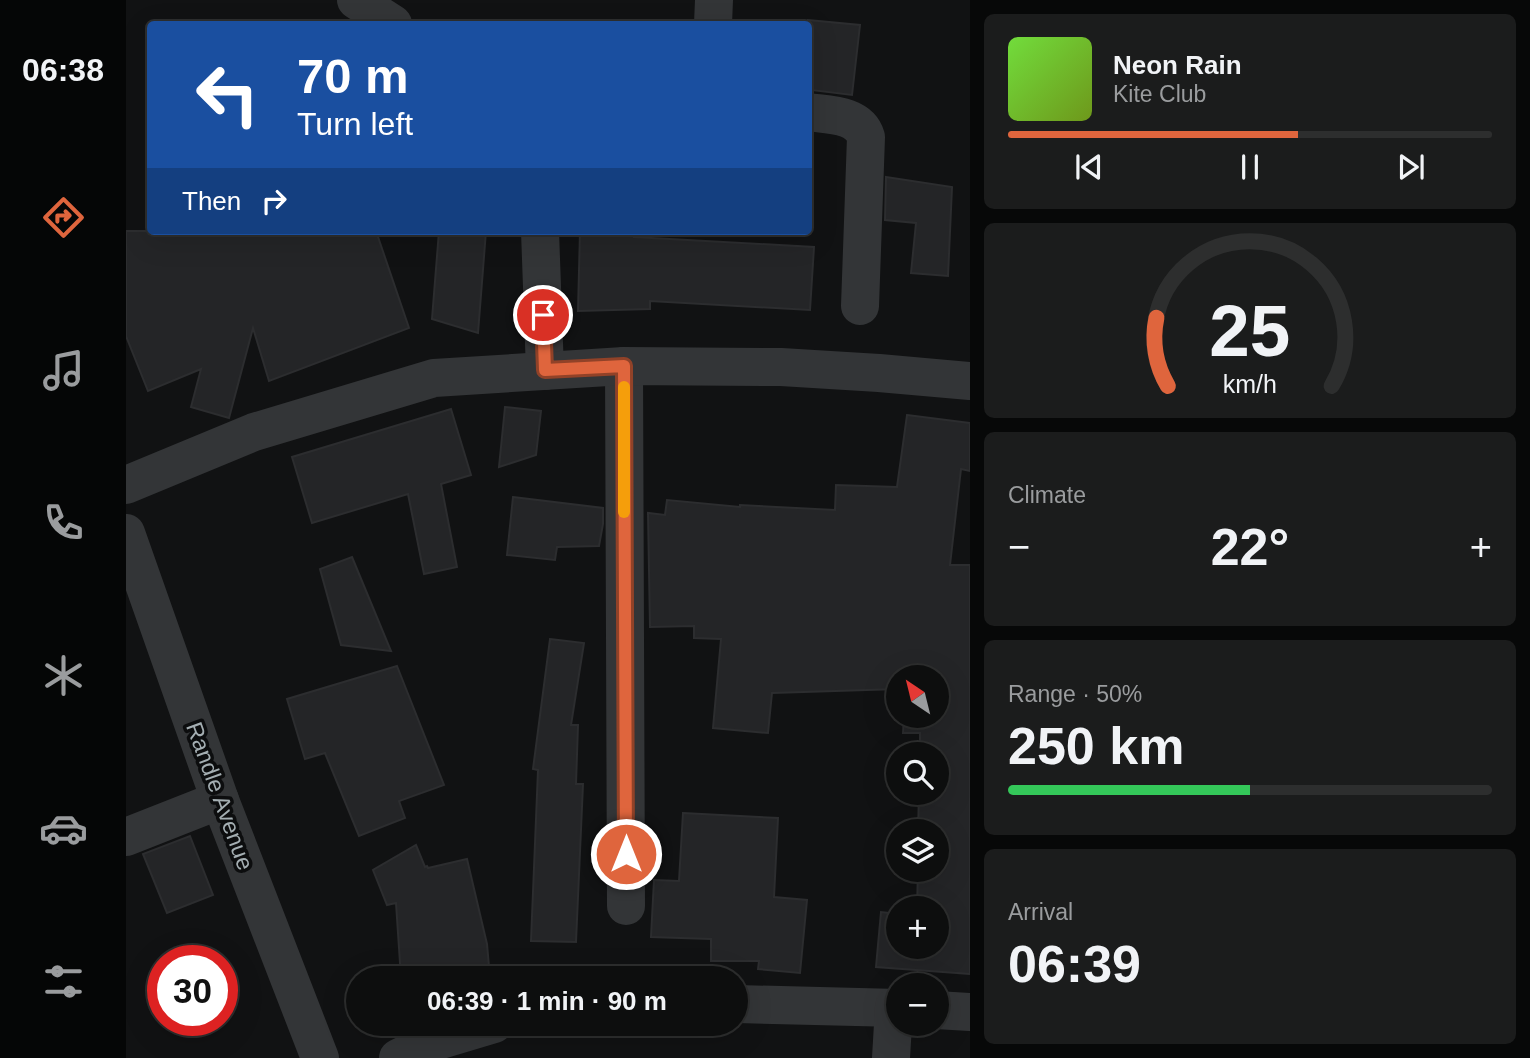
<!DOCTYPE html>
<meta charset="utf-8">
<style>
:root{--surface:#0d0e0e;--page:#1b1c1c;--text:#f1f3f6;--muted:#9a9c9e;--line:#2d2e2e;--accent:#df653d}
body{margin:0;font-family:Helvetica,sans-serif;background:var(--page);color:var(--text);height:100vh;display:flex;flex-direction:column;font-size:26px;white-space:nowrap}
*{box-sizing:border-box;margin:0}
p{font-size:23px;color:var(--muted)}
.icon{flex:none;width:38px;height:38px;fill:none;stroke:currentColor;stroke-width:2;stroke-linecap:round;stroke-linejoin:round}
.map{position:relative;flex:1;overflow:hidden}
.details{display:flex;flex-direction:column;gap:14px;padding:14px;background:#070808;width:560px}
.details>*{flex:none}
.hud{position:absolute;left:21px;top:21px;width:665px;height:214px;border-radius:7px;box-shadow:0 7px 28px #0002,0 0 0 2px var(--line);background:#1a4fa0;color:#fff;overflow:hidden}
.needle{width:46px;rotate:325deg}
.buttons{position:absolute;left:760px;top:665px;display:grid;gap:14px}
.buttons a{display:grid;place-items:center;width:63px;height:63px;border-radius:50%;background:var(--surface);box-shadow:0 7px 28px #0002,0 0 0 2px var(--line);font-size:35px}
.speed{position:absolute;left:21px;top:945px;display:flex;gap:14px;font-size:35px;font-weight:700;text-align:center}
.speed>*{display:grid;place-content:center;width:91px;height:91px;border-radius:50%;background:var(--surface);box-shadow:0 7px 28px #0002,0 0 0 2px var(--line);line-height:1}
.speed .limit{border:10px solid #d22;background:#fff;color:#111}
.pin{position:absolute;display:grid;place-items:center;width:60px;height:60px;color:#fff;margin:-30px;border:4px solid #fff;border-radius:50%;box-shadow:0 2px 7px #0007}
.me{position:absolute;width:77px;margin:-38px;rotate:0deg;stroke-linejoin:round;filter:drop-shadow(0 0 5px #0008)}
.turn{display:flex;align-items:center;gap:24px;height:147px;padding:0 35px;font-size:32px}
.turn .icon{width:91px;height:91px;stroke-width:2.5}
.turn b{display:block;font-size:49px;line-height:60px}
.then{display:flex;align-items:center;height:66px;padding:0 35px;background:#0003;gap:14px;font-size:26px}
.big{font-size:52px;font-weight:700;line-height:1.1}
.details .tile{flex:1;display:flex;flex-direction:column;justify-content:center;gap:10px;min-width:0;padding:0 24px;border-radius:10px;background:var(--page)}
.details .dial{align-items:center;gap:0}
.dial svg{height:182px;overflow:visible;fill:none;stroke:var(--line);stroke-width:7;stroke-linecap:round;text-anchor:middle}
.dial text{fill:var(--text);stroke:none}
.song{display:flex;align-items:center;gap:21px}
.cover{width:84px;height:84px;border-radius:10px;background:linear-gradient(135deg,hsl(100 70% 55%),hsl(80 70% 35%))}
.played{height:7px;border-radius:4px;background:linear-gradient(90deg,var(--accent) 60%,var(--line) 60%)}
.keys{display:flex;justify-content:space-around;direction:ltr}
.heat{display:flex;justify-content:space-between;align-items:center;font-size:38px;direction:ltr}
.charge{height:10px;border-radius:5px;background:linear-gradient(90deg,#34c759 50%,var(--line) 0)}
.trip{position:absolute;left:220px;top:966px;width:402px;height:70px;border-radius:35px;background:var(--surface);box-shadow:0 7px 28px #0002,0 0 0 2px var(--line);font-weight:700;line-height:70px;text-align:center}
main{display:flex;flex:1;min-height:0}
.tabs{display:flex;flex-direction:column;width:126px;justify-content:space-around;align-items:center;background:#050606;color:var(--muted)}
.tabs .icon{width:49px;height:49px}
.tabs .selected{color:var(--accent)}
.tabs b{font-size:32px;color:var(--text)}
.map>svg:first-child{display:block}
.building{fill:#242527;stroke:#2c2d2f;stroke-width:2}
.lines{fill:none;stroke-linecap:round;stroke-linejoin:round}
.minor{stroke:#333537;stroke-width:38}
.route-casing{stroke:#914228;stroke-width:18}
.route{stroke:#df653d;stroke-width:12}
.slow{stroke:#f59e0b;stroke-width:12}
.labels{text-anchor:middle;dominant-baseline:central;stroke-width:7;stroke-linejoin:round;paint-order:stroke}
.street-label{font-size:23px;fill:#a4aeb2;stroke:#0c0d0e}
</style>
<main>
<nav class="tabs">
<b>06:38</b>
<svg class="icon selected" aria-label="directions" viewBox="0 0 24 24"><path d="M12 3l9 9-9 9-9-9zM9 14v-3h6M13 9l2 2-2 2"/></svg>
<svg class="icon" aria-label="music" viewBox="0 0 24 24"><path d="M9 18V5l10-2v13"/><circle cx="6" cy="18" r="3"/><circle cx="16" cy="16" r="3"/></svg>
<svg class="icon" aria-label="phone" viewBox="0 0 24 24"><path d="M5 4h4l2 5-3 2q2 4 5 5l2-3 5 2v4C11 20 4 13 5 4z"/></svg>
<svg class="icon" aria-label="climate" viewBox="0 0 24 24"><path d="M12 3v18M4 7l16 10M4 17L20 7"/></svg>
<svg class="icon" aria-label="car" viewBox="0 0 24 24"><path d="M5 17H2v-5l4-1 3-4h7l3 4 3 1v5h-3M9 17h6M6 11h13"/><circle cx="7" cy="17" r="2"/><circle cx="17" cy="17" r="2"/></svg>
<svg class="icon" aria-label="filters" viewBox="0 0 24 24"><path d="M4 7h16M4 17h16"/><circle cx="9" cy="7" r="2"/><circle cx="15" cy="17" r="2"/></svg>
</nav>
<div class="map">
<svg width="844" height="1058" viewBox="0 0 844 1058">
<rect width="100%" height="100%" fill="#111213"/>
<g class="building">
<path d="M682,20L734,25L726,95L685,90L687,70H682Z"/>
<path d="M760,177L826,187L822,276L785,273L790,223L759,220Z"/>
<path d="M0,231H250L283,328L143,381L127,328L103,418L65,407L75,369L22,391L0,336Z"/>
<path d="M313,231H360L352,333L306,319Z"/>
<path d="M454,231H508V237L688,247L684,310L524,301V309L452,311Z"/>
<path d="M379,407L415,411L410,455L373,467Z"/>
<path d="M325,409L345,475L315,484L331,567L298,574L282,494L186,523L166,457Z"/>
<path d="M781,415L844,423V471L835,469L824,565H844V974L750,967L755,912L772,914V947H810V908H791L792,870H810V831H792L793,793H810V754H794V733H777L778,716H810V677H772V689L646,693L642,733L587,728L595,639L568,638V626L524,627L522,513L539,515L541,500L614,507V505L709,510L710,485L771,487Z"/>
<path d="M387,497L477,508V524L473,546L431,547L429,560L381,555Z"/>
<path d="M226,557L265,651L215,645L194,569Z"/>
<path d="M424,639L458,643L445,725H452L450,784H457L450,942L405,941L412,770L407,769Z"/>
<path d="M271,666L318,785L273,801L279,818L233,836L199,753L179,759L161,699Z"/>
<path d="M557,813L652,818L648,897L681,900L674,973L632,969L633,961H585V939L525,937L528,880L553,881Z"/>
<path d="M64,836L87,895L41,913L17,854Z"/>
<path d="M290,845L299,867L301,866L302,868L341,859L361,944L364,978H275L270,903L261,905L247,870Z"/>
</g>
<g class="lines">
<g class="minor">
<path d="M230,0L267,24"/>
<path d="M587,24L588,0"/>
<path d="M682,112C703,115 733,114 740,137L734,306"/>
<path d="M414,231L419,371"/>
<path d="M498,366L500,906"/>
<path d="M0,485L128,432L308,378L498,366L655,367L753,373L844,381"/>
<path d="M0,533L94,800L194,1058"/>
<path d="M0,837L94,800"/>
<path d="M611,1004L772,1008"/>
<path d="M810,1010L844,1012"/>
<path d="M272,1058L298,1045L368,1024"/>
<path d="M765,1058L768,1007"/>
</g>
</g>
<g class="lines">
<defs>
<path id="route" d="M417,315L419,370L498,366L500,854"/>
</defs>
<use href="#route" class="route-casing"/>
<use href="#route" class="route"/>
<path class="slow" d="M498,387V512"/>
</g>
<g class="labels">
<g class="street-label">
<text transform="translate(94 796) rotate(70)">Randle Avenue</text>
</g>
</g>
</svg>
<div class="buttons">
<a><svg class="needle" viewBox="-14 -14 28 28"><path d="M0-13l5 13h-10z" fill="#e53935"/><path d="M0 13l5-13h-10z" fill="#9a9c9e"/></svg></a>
<a><svg class="icon" aria-label="search" viewBox="0 0 24 24"><circle cx="10" cy="10" r="6"/><path d="M15 15l6 6"/></svg></a>
<a><svg class="icon" aria-label="layers" viewBox="0 0 24 24"><path d="M12 4l9 5-9 5-9-5zM3 14l9 5 9-5"/></svg></a>
<a>+</a>
<a>−</a>
</div>
<div class="speed"><div class="limit">30</div></div>
<div class="pin" style="left:417px;top:315px;background:#d93025"><svg class="icon" aria-label="arrive" viewBox="0 0 24 24"><path d="M6 21V4h12l-3 4 3 4H6"/></svg></div>
<svg class="me" style="left:500px;top:854px" viewBox="-20 -20 40 40"><circle r="17" fill="#df653d" stroke="#fff" stroke-width="3"/><path d="M0-11L8 9 0 5-8 9z" fill="#fff"/></svg>
<div class="trip">06:39 · 1 min · 90 m</div>
<div class="hud">
<div class="turn"><svg class="icon" aria-label="left" viewBox="0 0 24 24"><path d="M17 20v-9H6M10 6l-5 5 5 5"/></svg><div><b>70 m</b>Turn left</div></div>
<div class="then">Then<svg class="icon" aria-label="right" viewBox="0 0 24 24"><path d="M7 20v-9h11M14 6l5 5-5 5"/></svg></div>
</div>
</div>
<section class="details">
<div class="tile">
<div class="song"><i class="cover"></i><div><b>Neon Rain</b><p>Kite Club</p></div></div>
<div class="played"></div>
<div class="keys"><svg class="icon" aria-label="previous" viewBox="0 0 24 24"><path d="M18 5L8 12l10 7zM5 5v14"/></svg><svg class="icon" aria-label="pause" viewBox="0 0 24 24"><path d="M8 5v14M16 5v14"/></svg><svg class="icon" aria-label="next" viewBox="0 0 24 24"><path d="M6 5l10 7-10 7zM19 5v14"/></svg></div>
</div>
<div class="tile dial"><svg viewBox="0 0 100 80">
<path d="M14 69A42 42 0 1 1 86 69"/>
<path d="M14 69A42 42 0 0 1 9 39" stroke="#df653d"/>
<text x="50" y="56" font-size="32" font-weight="700">25</text>
<text x="50" y="72" font-size="11">km/h</text>
</svg></div>
<div class="tile"><p>Climate</p>
<div class="heat"><a>−</a><b class="big">22°</b><a>+</a></div>
</div>
<div class="tile"><p>Range · 50%</p><b class="big">250 km</b><div class="charge"></div></div>
<div class="tile"><p>Arrival</p><b class="big">06:39</b></div>
</section>
</main>
